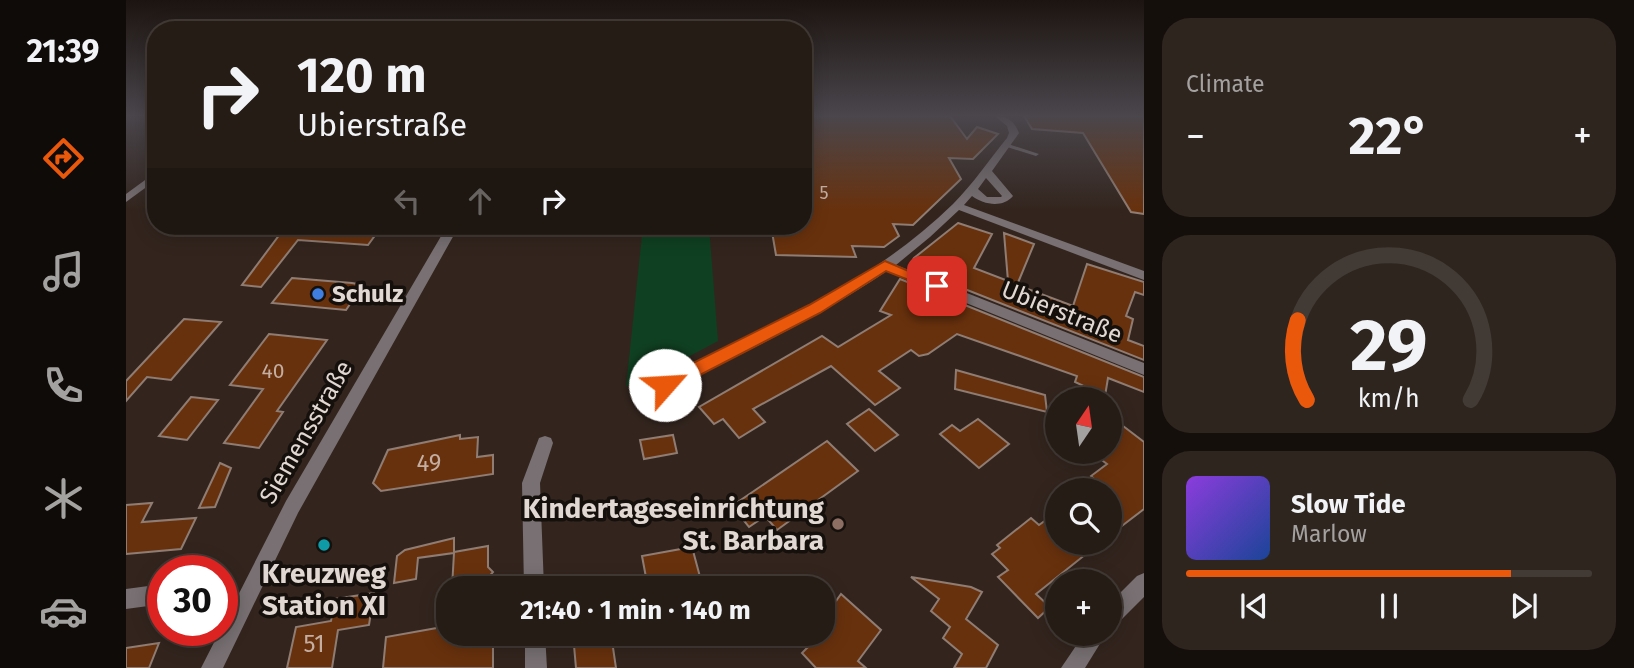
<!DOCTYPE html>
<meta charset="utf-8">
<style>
:root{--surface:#261c16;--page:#2e251f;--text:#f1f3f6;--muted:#a4a1a1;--line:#423a35;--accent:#ea580c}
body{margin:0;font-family:"Fira Sans",sans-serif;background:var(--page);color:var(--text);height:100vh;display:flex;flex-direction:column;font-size:26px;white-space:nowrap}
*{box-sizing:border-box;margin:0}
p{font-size:23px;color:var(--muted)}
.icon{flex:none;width:38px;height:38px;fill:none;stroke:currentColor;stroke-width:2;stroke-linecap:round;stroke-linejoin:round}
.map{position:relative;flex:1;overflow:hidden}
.details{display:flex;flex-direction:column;gap:18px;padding:18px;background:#150f0c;width:490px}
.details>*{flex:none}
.top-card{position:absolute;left:21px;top:21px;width:665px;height:214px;border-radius:28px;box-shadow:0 4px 18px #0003,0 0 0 2px var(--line);background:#261c16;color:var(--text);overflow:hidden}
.needle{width:46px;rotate:13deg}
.fabs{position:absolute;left:919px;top:387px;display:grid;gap:14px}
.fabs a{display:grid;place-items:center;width:77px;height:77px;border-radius:50%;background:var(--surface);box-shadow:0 4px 18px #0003,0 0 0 2px var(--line);font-size:35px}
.speed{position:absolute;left:21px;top:555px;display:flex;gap:14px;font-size:35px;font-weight:700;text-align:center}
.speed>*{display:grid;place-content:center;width:91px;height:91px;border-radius:50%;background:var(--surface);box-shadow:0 4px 18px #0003,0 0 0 2px var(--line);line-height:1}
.speed .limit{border:10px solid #d22;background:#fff;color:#111}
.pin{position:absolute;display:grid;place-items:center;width:60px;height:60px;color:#fff;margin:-30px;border-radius:14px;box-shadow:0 4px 10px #0006}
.me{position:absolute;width:77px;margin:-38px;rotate:64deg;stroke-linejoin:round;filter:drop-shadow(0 0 5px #0008)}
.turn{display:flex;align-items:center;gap:24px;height:147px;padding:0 35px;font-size:32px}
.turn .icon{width:91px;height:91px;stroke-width:2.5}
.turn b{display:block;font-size:49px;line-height:60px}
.lanes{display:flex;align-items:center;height:66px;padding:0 35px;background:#0003;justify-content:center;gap:35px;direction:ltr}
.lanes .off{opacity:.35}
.big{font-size:52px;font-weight:700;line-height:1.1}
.details .widget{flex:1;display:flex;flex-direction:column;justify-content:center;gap:10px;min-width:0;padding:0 24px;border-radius:28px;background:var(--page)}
.details .dial{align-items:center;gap:0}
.dial svg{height:182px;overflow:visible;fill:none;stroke:var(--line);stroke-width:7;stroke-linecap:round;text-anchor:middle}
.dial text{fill:var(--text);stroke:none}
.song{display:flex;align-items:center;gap:21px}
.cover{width:84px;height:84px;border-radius:10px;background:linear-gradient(135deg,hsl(270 70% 55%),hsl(220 70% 35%))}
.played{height:7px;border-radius:4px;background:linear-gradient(90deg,var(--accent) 80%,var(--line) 80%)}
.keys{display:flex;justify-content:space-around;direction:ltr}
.heat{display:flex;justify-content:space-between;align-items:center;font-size:38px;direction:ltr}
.trip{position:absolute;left:310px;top:576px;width:399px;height:70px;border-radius:28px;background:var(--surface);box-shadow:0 4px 18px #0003,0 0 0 2px var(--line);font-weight:700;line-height:70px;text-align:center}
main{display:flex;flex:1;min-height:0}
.tabs{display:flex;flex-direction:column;width:126px;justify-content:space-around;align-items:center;background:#0f0b09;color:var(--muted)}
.tabs .icon{width:49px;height:49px}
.tabs .current{color:var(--accent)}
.tabs b{font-size:32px;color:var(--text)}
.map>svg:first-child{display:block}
.green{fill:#0f4021}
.building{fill:#68310d;stroke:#8f7d74;stroke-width:2}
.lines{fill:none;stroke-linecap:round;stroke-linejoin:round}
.service{fill:#787072;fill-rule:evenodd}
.minor{fill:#787072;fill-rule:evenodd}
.tertiary{fill:#787072;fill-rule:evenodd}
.route{fill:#ea580c;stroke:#983908;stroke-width:2}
.shop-dot{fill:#3f7fe0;stroke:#16100c;stroke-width:2.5}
.education-dot{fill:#8d6e63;stroke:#16100c;stroke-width:2.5}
.culture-dot{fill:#0f9aa8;stroke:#16100c;stroke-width:2.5}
.labels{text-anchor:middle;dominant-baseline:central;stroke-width:7;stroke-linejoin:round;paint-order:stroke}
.far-number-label{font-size:18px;fill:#c4aea2}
.number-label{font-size:21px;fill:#c4aea2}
.poi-label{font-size:24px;font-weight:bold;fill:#e2d8d3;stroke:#16100c;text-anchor:start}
.street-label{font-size:24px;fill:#e2d8d3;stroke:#16100c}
.near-number-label{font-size:24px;fill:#c4aea2}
.near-poi-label{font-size:28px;font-weight:bold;fill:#e2d8d3;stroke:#16100c;text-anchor:end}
</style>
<main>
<nav class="tabs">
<b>21:39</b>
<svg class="icon current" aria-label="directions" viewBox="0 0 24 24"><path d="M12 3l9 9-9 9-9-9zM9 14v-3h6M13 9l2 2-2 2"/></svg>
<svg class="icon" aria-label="music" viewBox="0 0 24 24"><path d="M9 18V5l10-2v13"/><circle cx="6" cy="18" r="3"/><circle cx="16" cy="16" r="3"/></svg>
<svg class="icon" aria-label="phone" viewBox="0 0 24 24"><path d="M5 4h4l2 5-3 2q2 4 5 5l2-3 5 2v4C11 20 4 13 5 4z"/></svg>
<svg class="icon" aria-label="climate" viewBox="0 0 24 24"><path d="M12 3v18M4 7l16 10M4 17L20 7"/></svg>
<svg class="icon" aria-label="car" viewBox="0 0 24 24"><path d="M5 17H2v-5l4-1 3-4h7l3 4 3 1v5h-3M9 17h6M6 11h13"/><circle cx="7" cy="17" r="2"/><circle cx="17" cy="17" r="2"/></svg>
</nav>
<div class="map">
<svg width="1018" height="668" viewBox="0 0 1018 668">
<rect width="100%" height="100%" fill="#33251e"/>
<path class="green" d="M517,226H583L592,341L549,364C530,360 514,376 500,387Z"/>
<g class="building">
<path d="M677,116H824L841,139L851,127L872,134L847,159L823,158L835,179L787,225L767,224L773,236L758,247L726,246L730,257L650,255L645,226H677Z"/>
<path d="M898,116H1018V214L1005,212L957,133L906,129Z"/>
<path d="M832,223L866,234L848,268L882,281L878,233L908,244L891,285L947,306L961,264L1018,282V295L1009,292L1000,316L1007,319L1002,340L1018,346V360L783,267L788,258Z"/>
<path d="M160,226H256L242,245L172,240L135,287L116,285Z"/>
<path d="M166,278L226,283L237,285L220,310L146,303Z"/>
<path d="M774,279L1018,377V392L982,378L979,396L949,382L951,376L831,334L802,354L793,356L785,350L753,371L774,388L749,405L705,366L627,409L639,422L613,438L597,419L588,424L573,407L696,336L712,347L765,315L754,311Z"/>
<path d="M58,319L95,322L45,380L21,377L0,401V381Z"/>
<path d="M143,334L201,340L151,411L157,412L133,448L98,443L137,389L104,385Z"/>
<path d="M830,370L919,395L921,412L829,389Z"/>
<path d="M65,397L92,400L61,440L33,436Z"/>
<path d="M743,409L772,435L749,451L721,424Z"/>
<path d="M984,416L1018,442V509L984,535V490H960L971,482L965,476L981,464L965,452H984Z"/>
<path d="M852,419L883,444L853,468L814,434L826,425L834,431Z"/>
<path d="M334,435V439L352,437L351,457L367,455V474L255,491L247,483L262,450Z"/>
<path d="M547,435L551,453L518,459L514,440Z"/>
<path d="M701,441L732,471L651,530L639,516L623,527L606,506Z"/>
<path d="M94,463L105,468L89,507L73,508Z"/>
<path d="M26,503L16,522L70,518L55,549L0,554V505Z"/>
<path d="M931,512V542H975L910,594L924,607L912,618L872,577L882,570L866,554L874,548L871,545L905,518L913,525Z"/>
<path d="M328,538V552L362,546V567L367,572L361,579V588H326L328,553L292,558L290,579L268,583L271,556L279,550Z"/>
<path d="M566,547L577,588H544L543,584L522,588L516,556Z"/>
<path d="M785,577L845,587L856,592L840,619L872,645L860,668H828L836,654L817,638L824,627L805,611L813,599Z"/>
<path d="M248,593L243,625L212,630L206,668H161L170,627L205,621L209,599Z"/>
<path d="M715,594L755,630L732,661L740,668H690L676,653L686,643L676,634H696V621Z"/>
<path d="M322,626V634H367V668H257L260,637Z"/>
<path d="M447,634H485L490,668H450Z"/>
<path d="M33,643L23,668H0V648Z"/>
</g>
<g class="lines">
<path class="service" d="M878,144H882L913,154L910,156L878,146Z"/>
<g class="minor">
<path d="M869,116C882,116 888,121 893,133L866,171L887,196C877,208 858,205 846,196L838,205L1018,271V280L833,210L804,237L770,265L1018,363V375L761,271C693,317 618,353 544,389L539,391L534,389L531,385L534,381C636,331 744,285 827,204C847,184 863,160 881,138L883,133L881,126ZM860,178L876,196L875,197H861L852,189Z"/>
<path d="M30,172V180L0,202V194Z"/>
<path d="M419,436L425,438L427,443L414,483L418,588H398L396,483L413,438Z"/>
<path d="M96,576L107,579L110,586L107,593L96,596Z"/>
<path d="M37,584V604L0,609V589Z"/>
<path d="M399,634H419L421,668H399Z"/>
</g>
<g class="tertiary">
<path d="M321,226H333L172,513L97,668H75L160,501Z"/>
<path d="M1018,573V597L991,624L984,627V603L1011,576Z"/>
<path d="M958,634H980L959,668H935Z"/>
</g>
</g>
<linearGradient id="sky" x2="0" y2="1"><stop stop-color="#1c1410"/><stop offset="0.55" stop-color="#4a464c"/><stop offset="1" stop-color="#4a464c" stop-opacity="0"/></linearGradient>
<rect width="1018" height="210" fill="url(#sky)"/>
<path class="route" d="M759,261L818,286L811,291L760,271L694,313L545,390H533L531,385L533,380L683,305Z"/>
<circle class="shop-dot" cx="192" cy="294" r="7"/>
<circle class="education-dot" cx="712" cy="524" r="7"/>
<circle class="culture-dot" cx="198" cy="545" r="7"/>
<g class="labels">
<g class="far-number-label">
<text x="698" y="193">5</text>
</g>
<g class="number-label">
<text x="147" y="371">40</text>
</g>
<g class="poi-label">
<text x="206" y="294">Schulz</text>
</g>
<g class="street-label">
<text transform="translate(936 312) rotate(22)">Ubierstraße</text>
<text transform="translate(180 432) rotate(-60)">Siemensstraße</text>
</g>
<g class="near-number-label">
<text x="303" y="463">49</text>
<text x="188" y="644">51</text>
</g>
<g class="near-poi-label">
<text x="698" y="508">Kindertageseinrichtung<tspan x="698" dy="32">St. Barbara</tspan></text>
<text x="198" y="573" text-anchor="middle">Kreuzweg<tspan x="198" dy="32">Station XI</tspan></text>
</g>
</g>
</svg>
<div class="fabs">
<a><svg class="needle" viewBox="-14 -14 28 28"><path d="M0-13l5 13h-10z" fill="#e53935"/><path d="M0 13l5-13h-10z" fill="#a4a1a1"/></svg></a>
<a><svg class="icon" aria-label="search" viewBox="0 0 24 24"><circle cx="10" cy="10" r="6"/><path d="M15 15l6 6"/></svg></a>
<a>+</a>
</div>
<div class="speed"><div class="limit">30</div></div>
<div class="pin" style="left:811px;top:286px;background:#d93025"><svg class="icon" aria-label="arrive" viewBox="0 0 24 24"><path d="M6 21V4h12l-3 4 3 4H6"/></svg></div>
<svg class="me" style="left:539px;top:385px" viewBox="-20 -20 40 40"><circle r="19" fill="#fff"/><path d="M0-13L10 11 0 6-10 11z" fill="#ea580c"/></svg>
<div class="trip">21:40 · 1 min · 140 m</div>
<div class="top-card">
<div class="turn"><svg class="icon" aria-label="right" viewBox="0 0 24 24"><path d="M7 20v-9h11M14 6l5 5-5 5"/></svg><div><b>120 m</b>Ubierstraße</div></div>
<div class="lanes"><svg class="icon off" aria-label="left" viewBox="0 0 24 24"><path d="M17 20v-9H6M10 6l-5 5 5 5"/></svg><svg class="icon off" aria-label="ahead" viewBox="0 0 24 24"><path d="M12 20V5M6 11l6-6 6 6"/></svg><svg class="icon" aria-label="right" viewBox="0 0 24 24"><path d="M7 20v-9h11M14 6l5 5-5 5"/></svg></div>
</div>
</div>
<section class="details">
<div class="widget"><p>Climate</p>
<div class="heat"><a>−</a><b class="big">22°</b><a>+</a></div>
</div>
<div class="widget dial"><svg viewBox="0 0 100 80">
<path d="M14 69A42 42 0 1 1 86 69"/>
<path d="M14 69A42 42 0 0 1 10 34" stroke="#ea580c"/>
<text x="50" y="56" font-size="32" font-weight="700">29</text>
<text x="50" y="72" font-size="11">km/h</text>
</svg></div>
<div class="widget">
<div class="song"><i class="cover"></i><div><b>Slow Tide</b><p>Marlow</p></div></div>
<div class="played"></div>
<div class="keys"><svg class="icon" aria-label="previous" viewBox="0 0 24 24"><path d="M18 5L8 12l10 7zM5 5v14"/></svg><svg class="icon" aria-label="pause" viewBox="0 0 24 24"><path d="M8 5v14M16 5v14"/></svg><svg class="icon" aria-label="next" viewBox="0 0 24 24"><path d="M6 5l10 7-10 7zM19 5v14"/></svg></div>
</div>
</section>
</main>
